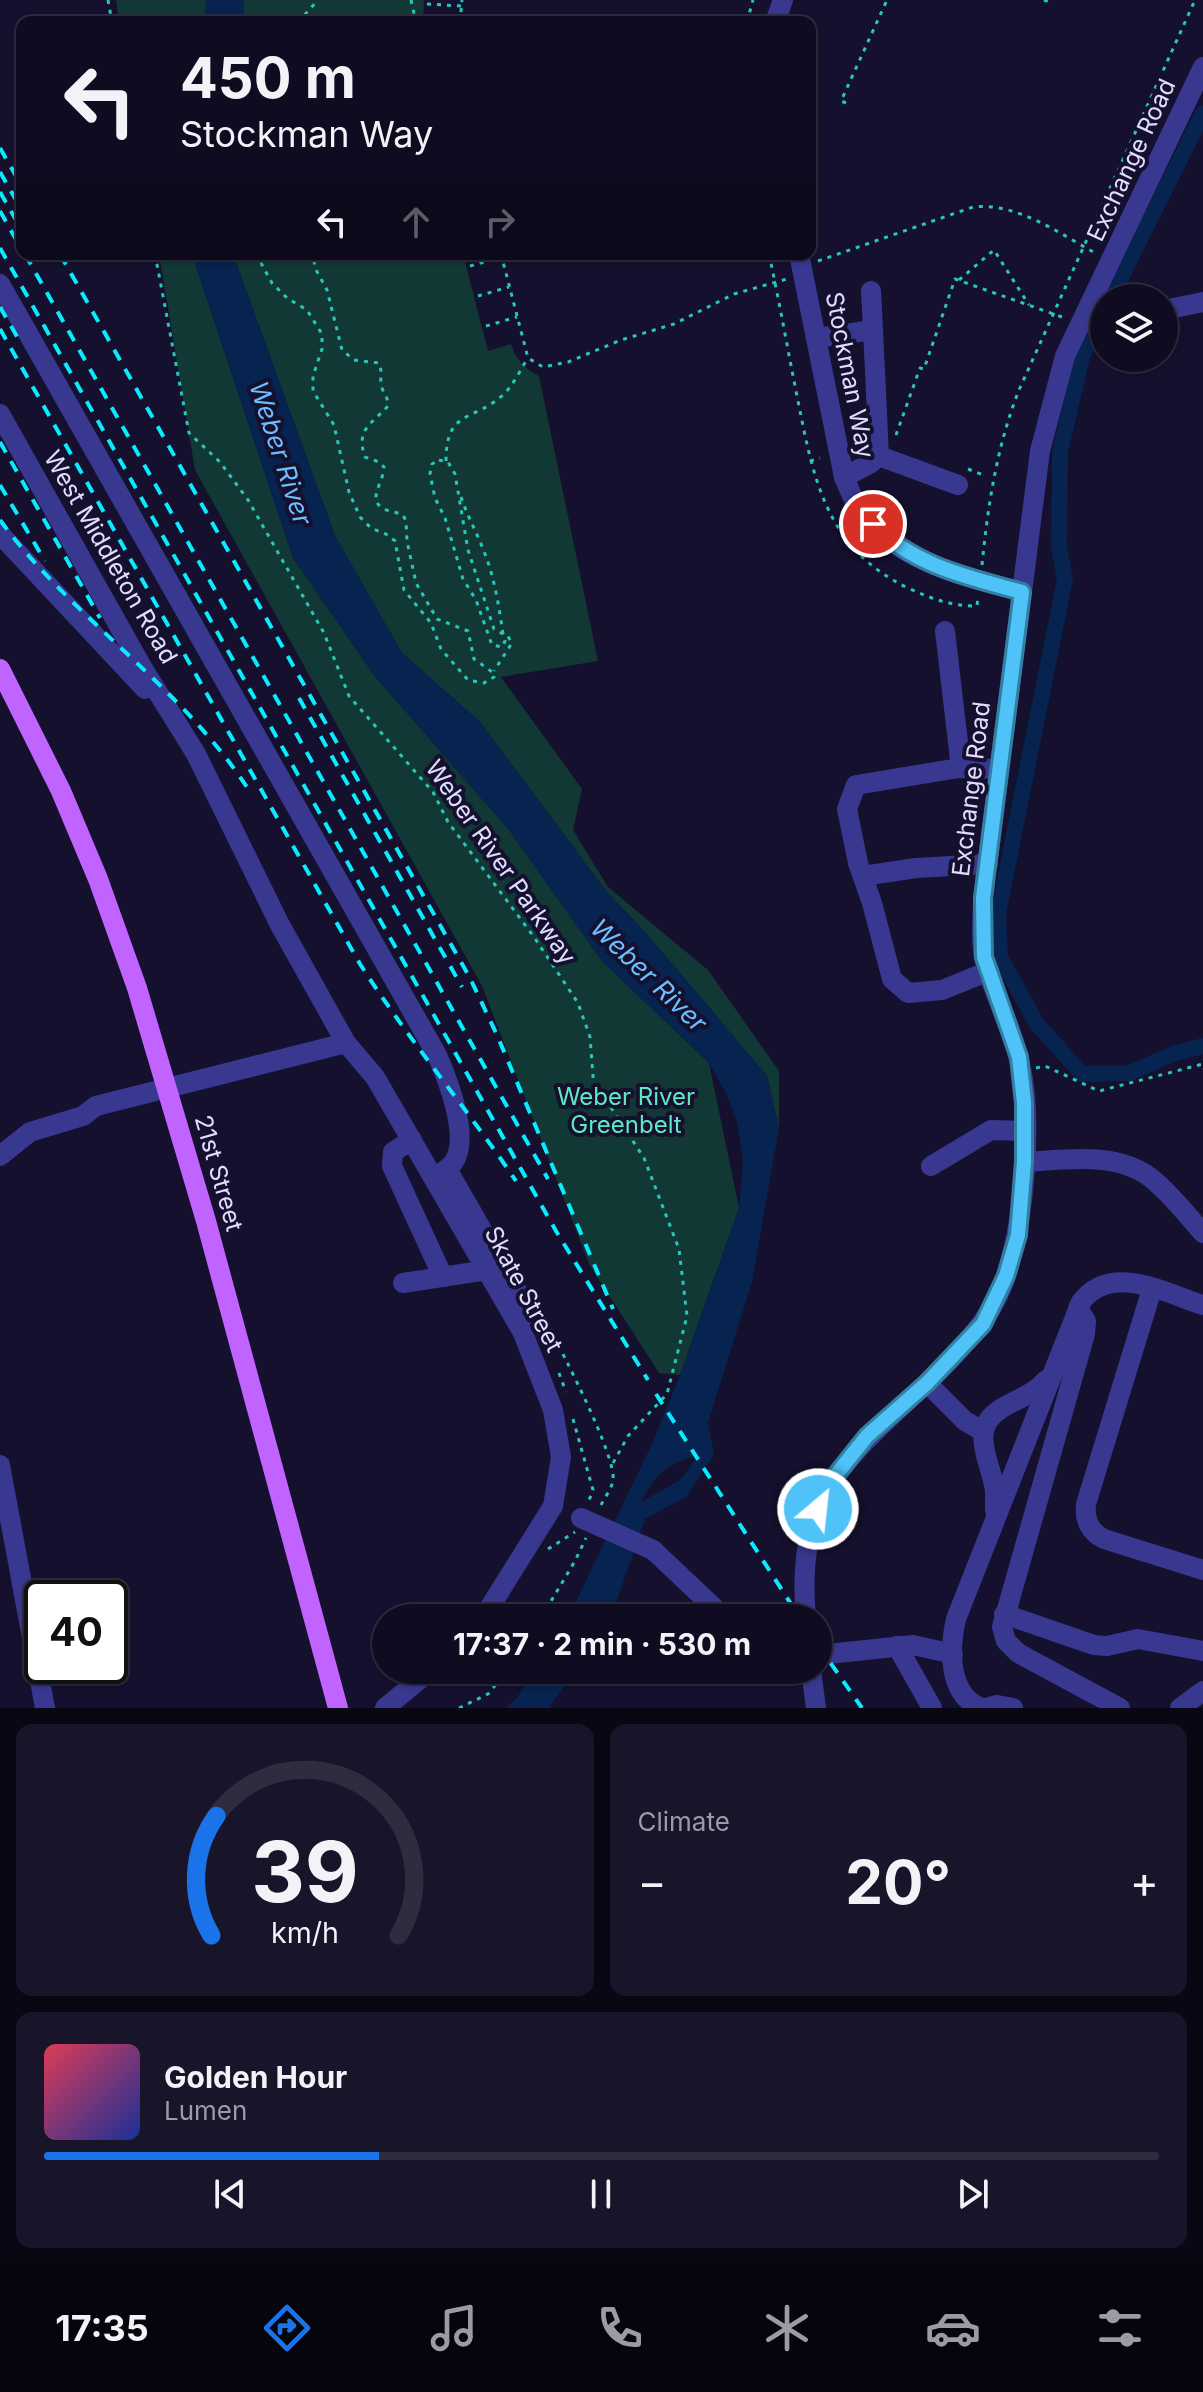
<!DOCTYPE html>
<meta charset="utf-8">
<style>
:root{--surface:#0f0c22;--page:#18152a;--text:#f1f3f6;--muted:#9b9ba5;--line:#2f2c40;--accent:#1a73e8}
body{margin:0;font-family:Inter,sans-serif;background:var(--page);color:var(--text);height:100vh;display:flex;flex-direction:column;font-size:30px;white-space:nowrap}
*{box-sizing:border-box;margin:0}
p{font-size:26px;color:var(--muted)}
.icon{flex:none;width:44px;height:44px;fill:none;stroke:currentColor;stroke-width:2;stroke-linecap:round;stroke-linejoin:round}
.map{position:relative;height:1708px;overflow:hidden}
.sheet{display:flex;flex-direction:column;gap:16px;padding:16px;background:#080713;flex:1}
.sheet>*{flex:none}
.hud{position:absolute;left:16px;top:16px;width:800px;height:244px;border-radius:16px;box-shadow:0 2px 6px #0004,0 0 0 2px var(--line);background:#0f0c22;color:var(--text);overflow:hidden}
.buttons{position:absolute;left:1090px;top:284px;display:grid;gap:16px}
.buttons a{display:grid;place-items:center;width:88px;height:88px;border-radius:50%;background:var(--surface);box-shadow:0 2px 6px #0004,0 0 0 2px var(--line);font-size:40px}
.speed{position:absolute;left:24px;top:1580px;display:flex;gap:16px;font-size:40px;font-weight:700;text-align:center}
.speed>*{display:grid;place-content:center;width:104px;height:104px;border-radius:50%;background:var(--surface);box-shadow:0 2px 6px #0004,0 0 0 2px var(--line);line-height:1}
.speed .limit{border:4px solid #111;border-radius:12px;background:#fff;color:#111}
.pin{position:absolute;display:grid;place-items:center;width:68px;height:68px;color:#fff;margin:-34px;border:4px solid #fff;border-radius:50%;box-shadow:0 2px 8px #0007}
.me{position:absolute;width:88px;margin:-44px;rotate:28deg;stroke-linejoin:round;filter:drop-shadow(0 0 6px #0008)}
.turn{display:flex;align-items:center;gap:28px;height:168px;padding:0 32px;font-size:36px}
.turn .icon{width:104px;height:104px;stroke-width:2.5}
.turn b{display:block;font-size:56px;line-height:68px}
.lanes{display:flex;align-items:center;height:76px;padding:0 32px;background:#0003;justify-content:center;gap:40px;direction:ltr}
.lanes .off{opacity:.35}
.big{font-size:60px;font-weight:700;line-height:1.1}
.sheet .widget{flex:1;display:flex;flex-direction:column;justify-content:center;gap:12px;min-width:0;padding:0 28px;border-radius:16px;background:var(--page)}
.sheet .dial{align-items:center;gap:0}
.dial svg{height:208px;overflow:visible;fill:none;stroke:var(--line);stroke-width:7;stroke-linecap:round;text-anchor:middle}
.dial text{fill:var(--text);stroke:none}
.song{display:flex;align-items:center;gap:24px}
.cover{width:96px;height:96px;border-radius:12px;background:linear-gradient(135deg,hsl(350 70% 55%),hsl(230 70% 35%))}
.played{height:8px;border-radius:4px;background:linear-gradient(90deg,var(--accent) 30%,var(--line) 30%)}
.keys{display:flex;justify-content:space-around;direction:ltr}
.heat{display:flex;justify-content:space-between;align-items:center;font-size:44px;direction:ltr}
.sheet .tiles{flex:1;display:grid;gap:16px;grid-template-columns:1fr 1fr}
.widget:last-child{grid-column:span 2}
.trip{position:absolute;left:372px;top:1604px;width:460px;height:80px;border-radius:40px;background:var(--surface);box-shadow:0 2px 6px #0004,0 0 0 2px var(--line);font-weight:700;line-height:80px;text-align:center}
.dock{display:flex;height:128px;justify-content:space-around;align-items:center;background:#06050e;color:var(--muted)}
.dock .icon{width:56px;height:56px}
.dock .on{color:var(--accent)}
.dock b{font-size:36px;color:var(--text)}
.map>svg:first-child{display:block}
.green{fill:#123836}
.water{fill:#07234f;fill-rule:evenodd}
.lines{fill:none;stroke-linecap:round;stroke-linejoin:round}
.canal{stroke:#07234f;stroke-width:16}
.path{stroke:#29c7ba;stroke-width:3;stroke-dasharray:4 6;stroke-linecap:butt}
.minor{stroke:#393890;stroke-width:20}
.major{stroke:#c164ff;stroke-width:20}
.rail{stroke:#09ecff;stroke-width:4;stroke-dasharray:12 10;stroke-linecap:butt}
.minor-bridge{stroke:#393890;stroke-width:20}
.route-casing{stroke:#337fa1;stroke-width:20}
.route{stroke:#4fc3f7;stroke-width:14}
.labels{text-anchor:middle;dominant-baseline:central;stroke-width:8;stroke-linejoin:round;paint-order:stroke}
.street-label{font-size:24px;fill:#e0ddff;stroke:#14102e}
.park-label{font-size:24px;fill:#5fe9c3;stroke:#14102e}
.water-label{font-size:26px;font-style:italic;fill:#6bbeff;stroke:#14102e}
</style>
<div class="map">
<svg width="1203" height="1708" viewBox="0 0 1203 1708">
<rect width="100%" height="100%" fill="#14102e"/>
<g class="green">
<path d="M116,0H206L205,22H119Z"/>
<path d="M244,0H424L423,22H243Z"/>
<path d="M159,254H192L293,558L374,675L509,830L602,961L709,1063L739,1208L680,1375L659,1373L589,1264L482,986L195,470Z"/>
<path d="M233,254H463L488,351L511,344C516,360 524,368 539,376L598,661L501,677L582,789L573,830L608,887L708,970L779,1071V1128L767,1076L646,933L606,891L480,722L402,653L335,536Z"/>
</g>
<g class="water">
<path d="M206,0H244L243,22H205Z"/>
<path d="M192,254H233L335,536L402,653L480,722L606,891L646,933L767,1076L779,1128L752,1282L708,1423L714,1454L686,1497L645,1519L611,1618H568L650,1448L680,1375L739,1208L743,1160L737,1123L727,1095L709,1063L602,961L509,830L374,675L293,558ZM698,1456L680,1480L641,1502C655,1475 667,1462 698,1456Z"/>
<path d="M536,1670H576L549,1708H506L515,1700Z"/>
</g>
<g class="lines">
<g class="canal">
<path d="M1111,298L1203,113"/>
<path d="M1104,312L1082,357L1060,452L1059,548L1065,579L998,914L1000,957L1037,1024L1082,1074L1129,1073L1173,1054L1203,1046"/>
</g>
<g class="path">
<path d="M108,0L112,22"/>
<path d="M411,0L416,22"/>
<path d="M1044,0L1052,3"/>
<path d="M427,4L461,6"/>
<path d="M298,22L318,0"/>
<path d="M460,22L462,0"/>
<path d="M747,22L753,0"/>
<path d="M1152,95L1161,98"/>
<path d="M846,103L841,101L887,0"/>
<path d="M155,254L189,433L220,462L248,500L324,633L349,696L433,792L448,822L534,937L578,1003L590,1037L594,1089L612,1109L644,1158L679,1249L687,1316L667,1394L628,1436L612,1465"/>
<path d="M256,254L272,283L287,298L307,310L322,334V349L313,376V391L334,425L349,492L360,517L371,528L388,535L395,541L404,590L431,623L441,649L468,680L484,683L494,677L495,674L474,659L468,631L437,619L416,583L407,541L406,521L403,515C397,512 390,512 384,509C366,500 384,482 384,467L379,462L365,457C355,429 373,423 388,406C388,397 385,396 382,388C379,379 383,372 379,363L354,360L342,350L327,290L315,268L313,254"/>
<path d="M501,254L528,358L543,367L568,362L621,340L674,324L734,294L787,279"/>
<path d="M769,254C779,300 787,346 796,391C813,475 823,547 908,588C932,599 951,606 977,606L978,596"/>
<path d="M818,261L973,207C1017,202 1060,234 1097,254"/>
<path d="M470,266L502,257"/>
<path d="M959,280L994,250L1029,305"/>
<path d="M478,296L509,287"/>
<path d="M486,326L517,317"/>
<path d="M896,435L920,368L924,369L955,279L1062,317"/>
<path d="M439,460L448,462L455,474L468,550L494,629L503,634L505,641L502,647L492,645L476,600L463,579L445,518L435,498L430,474L432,464Z"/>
<path d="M446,461C446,409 473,422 503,395C513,386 520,370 528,358"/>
<path d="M810,461L820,458"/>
<path d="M968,469L983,475"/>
<path d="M461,497C467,515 476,531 483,549C494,575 499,606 503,634L507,635L512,643L494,671"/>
<path d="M982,565C988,504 997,446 1019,390L1195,0"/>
<path d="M1036,1068L1045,1066L1099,1091L1203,1064"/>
<path d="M542,1321L548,1325C562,1352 617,1457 613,1481C611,1490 603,1500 599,1509"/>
<path d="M559,1373L566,1392"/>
<path d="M573,1419L593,1490L588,1503"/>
<path d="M548,1549L575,1532"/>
<path d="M511,1618L515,1602"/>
<path d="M541,1618L575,1561L586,1538"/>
<path d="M459,1708L488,1694L508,1670"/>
</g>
<g class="minor">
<path d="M775,22L783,0"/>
<path d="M799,254L844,477C849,488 853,501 860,510C898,563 964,576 1022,592"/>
<path d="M0,284L437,1055C448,1080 471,1139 453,1163C448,1170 440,1173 433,1177"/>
<path d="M871,291L873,330"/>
<path d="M1164,310L1203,302"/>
<path d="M816,338L873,330L879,456L871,463L844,477"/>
<path d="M0,414L142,667L196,754L280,925L346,1043L375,1077L523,1333L553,1410L561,1457L553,1506L483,1618"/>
<path d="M879,456L958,485"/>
<path d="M0,534L145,689"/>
<path d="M945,631L961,768"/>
<path d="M863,876L916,868L988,864"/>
<path d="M989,971L942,990L908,993L892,979L872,903L858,863L847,809L856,785L959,768L999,769"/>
<path d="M412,1140L393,1152L392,1166L443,1277"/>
<path d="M0,1156L30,1132L83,1116L96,1106L346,1043"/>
<path d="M1024,1162C1065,1160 1116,1151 1151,1178C1170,1193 1187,1215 1203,1233"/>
<path d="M931,1166L991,1130L1025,1131"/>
<path d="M447,1169L528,1310L518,1324"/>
<path d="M403,1283L487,1270"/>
<path d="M1152,1289L1086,1504C1084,1520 1090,1532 1104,1539L1203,1570"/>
<path d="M1078,1308L1086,1321L1085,1334L1002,1627L1006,1641L1018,1653L1120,1708"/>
<path d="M927,1383L965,1421L984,1432"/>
<path d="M0,1465L45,1708"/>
<path d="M995,1510C995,1502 996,1493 994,1485C989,1459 970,1430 999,1410C1016,1399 1033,1395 1046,1380"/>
<path d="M653,1550L725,1618"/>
<path d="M1004,1614L1094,1645L1107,1646L1138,1639L1203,1651"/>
<path d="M806,1618C793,1480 863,1448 948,1362C974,1335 997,1308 1007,1272C1025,1215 1034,1113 1018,1056C1010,1023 992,991 984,958C980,940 983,917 983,898L1040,451L1065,356L1203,67"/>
<path d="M897,1646L932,1708"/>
<path d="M818,1655L913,1645L953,1654"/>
<path d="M811,1670L816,1708"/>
<path d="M385,1708L431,1670"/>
<path d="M982,1708C948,1696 949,1650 956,1619L1081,1302C1111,1262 1165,1293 1203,1305"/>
<path d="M986,1708L997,1705L1013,1708"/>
<path d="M1180,1708L1203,1691"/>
</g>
<path class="major" d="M0,669L61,791L98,879L137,988L206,1221L338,1708"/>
<g class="rail">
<path d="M0,148L20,183"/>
<path d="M0,172L16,200"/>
<path d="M0,192L16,220"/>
<path d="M0,211L22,250"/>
<path d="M0,248L556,1231L648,1380"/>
<path d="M25,254L548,1179"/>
<path d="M60,254L470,978L497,1035L613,1309"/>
<path d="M0,307L19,340"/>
<path d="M0,329L360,964C408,1039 466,1107 516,1181"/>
<path d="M0,442L100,618"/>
<path d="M0,485L45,561"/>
<path d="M0,520C73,620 184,687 252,795"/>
<path d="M299,698L462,987"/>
<path d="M656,1394L800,1618"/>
<path d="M818,1645L862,1708"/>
</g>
<path class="minor-bridge" d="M581,1518L653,1550"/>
</g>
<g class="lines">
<defs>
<path id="route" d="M818,1509L831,1481L867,1436L927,1383L983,1324L1006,1276L1018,1235L1024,1162V1103L1019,1057L984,957L983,898L1022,592C968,577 914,566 873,524"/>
</defs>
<use href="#route" class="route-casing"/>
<use href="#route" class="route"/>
</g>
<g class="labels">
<g class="street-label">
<text transform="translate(1131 160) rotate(-65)">Exchange Road</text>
<text transform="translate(850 375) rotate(79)">Stockman Way</text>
<text transform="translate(111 557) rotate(60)">West Middleton Road</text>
<text transform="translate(971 789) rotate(-83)">Exchange Road</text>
<text transform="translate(501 862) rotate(55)">Weber River Parkway</text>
<text transform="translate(219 1173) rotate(74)">21st Street</text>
<text transform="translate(524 1289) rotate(62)">Skate Street</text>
</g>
<g class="park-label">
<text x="626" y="1096">Weber River<tspan x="626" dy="28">Greenbelt</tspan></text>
</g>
<g class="water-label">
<text transform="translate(281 453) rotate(72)">Weber River</text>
<text transform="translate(649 975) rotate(44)">Weber River</text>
</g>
</g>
</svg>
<div class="buttons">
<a><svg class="icon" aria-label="layers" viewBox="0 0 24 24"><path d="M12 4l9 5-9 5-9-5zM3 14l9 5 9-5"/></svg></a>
</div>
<div class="speed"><div class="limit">40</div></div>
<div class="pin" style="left:873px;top:524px;background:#d93025"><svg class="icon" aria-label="arrive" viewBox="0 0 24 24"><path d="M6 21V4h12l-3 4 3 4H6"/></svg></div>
<svg class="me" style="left:818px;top:1509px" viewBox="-20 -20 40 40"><circle r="17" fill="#4fc3f7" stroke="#fff" stroke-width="3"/><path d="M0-11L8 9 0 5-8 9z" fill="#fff"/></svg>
<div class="trip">17:37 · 2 min · 530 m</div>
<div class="hud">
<div class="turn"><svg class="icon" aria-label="left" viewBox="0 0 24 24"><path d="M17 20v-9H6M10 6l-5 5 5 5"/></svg><div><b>450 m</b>Stockman Way</div></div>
<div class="lanes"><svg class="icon" aria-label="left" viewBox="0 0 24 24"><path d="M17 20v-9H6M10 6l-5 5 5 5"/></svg><svg class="icon off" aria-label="ahead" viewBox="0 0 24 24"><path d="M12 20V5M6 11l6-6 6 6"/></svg><svg class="icon off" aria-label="right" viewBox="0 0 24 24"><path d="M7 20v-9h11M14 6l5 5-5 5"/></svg></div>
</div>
</div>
<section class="sheet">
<div class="tiles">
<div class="widget dial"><svg viewBox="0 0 100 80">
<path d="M14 69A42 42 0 1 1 86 69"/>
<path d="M14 69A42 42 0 0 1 16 23" stroke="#1a73e8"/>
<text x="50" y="56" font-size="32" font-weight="700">39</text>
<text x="50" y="72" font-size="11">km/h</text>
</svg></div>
<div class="widget"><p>Climate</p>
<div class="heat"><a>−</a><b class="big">20°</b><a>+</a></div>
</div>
<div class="widget">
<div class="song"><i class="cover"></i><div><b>Golden Hour</b><p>Lumen</p></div></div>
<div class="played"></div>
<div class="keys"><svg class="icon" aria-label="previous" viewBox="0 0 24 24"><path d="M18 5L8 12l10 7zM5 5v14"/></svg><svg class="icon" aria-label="pause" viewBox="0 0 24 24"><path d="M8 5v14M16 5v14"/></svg><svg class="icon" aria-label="next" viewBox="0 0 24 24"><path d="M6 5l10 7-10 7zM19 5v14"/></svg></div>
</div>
</div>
</section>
<nav class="dock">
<b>17:35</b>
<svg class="icon on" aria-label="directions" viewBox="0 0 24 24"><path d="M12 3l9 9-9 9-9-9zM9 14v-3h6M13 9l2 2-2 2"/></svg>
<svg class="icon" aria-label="music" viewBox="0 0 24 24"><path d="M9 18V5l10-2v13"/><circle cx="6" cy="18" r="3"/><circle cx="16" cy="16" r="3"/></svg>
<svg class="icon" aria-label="phone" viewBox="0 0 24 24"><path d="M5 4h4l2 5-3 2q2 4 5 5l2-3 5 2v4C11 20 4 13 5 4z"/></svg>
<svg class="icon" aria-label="climate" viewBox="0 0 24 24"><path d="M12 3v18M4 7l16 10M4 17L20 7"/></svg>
<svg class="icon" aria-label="car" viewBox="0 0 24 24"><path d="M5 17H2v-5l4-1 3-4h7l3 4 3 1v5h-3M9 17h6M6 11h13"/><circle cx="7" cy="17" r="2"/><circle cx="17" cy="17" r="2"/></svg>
<svg class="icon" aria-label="filters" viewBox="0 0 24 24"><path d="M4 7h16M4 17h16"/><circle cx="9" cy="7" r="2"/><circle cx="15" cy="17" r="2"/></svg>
</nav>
